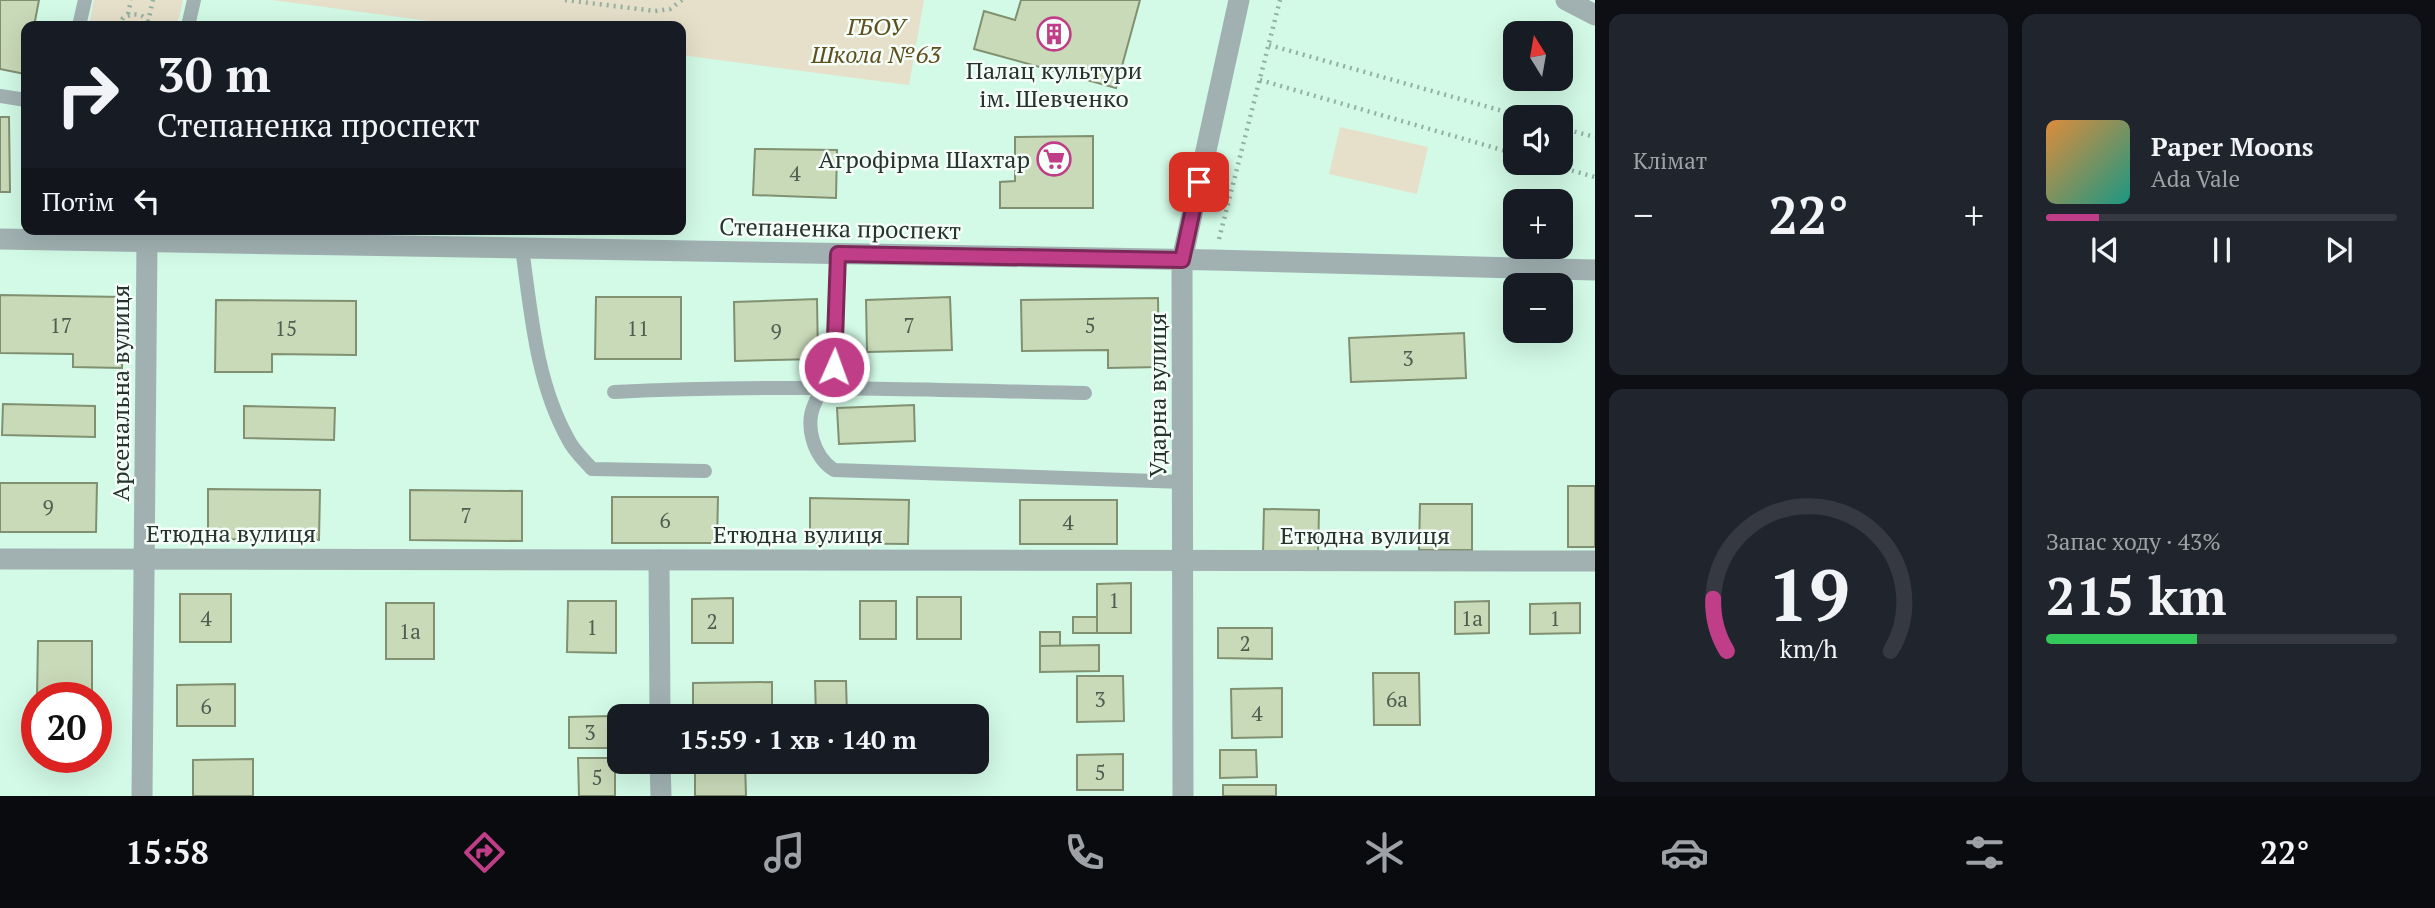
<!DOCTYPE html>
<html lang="uk">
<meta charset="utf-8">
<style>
:root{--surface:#171b24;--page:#20242c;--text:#f1f3f6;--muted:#9ea1a6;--line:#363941;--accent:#bf3e87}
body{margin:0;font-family:"PT Serif",serif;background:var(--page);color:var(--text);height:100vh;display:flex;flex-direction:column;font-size:26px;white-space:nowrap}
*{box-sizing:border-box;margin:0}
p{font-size:23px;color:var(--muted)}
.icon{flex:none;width:38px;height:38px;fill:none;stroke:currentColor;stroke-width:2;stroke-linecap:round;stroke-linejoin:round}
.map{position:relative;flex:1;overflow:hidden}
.panel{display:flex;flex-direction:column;gap:14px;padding:14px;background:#0d0f14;width:840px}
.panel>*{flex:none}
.guide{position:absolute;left:21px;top:21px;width:665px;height:214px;border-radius:14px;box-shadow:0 7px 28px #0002;background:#171b24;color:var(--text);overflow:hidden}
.needle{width:46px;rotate:349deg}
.tools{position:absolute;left:1503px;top:21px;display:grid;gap:14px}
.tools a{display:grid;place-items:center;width:70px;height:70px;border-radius:14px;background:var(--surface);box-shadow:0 7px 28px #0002;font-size:35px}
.speed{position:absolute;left:21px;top:682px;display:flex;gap:14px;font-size:35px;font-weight:700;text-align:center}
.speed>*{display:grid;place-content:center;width:91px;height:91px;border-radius:50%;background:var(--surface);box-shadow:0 7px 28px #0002;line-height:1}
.speed .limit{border:10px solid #d22;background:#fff;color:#111}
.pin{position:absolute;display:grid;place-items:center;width:60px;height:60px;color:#fff;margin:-30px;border-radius:14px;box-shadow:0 4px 10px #0006}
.me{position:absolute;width:77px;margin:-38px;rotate:2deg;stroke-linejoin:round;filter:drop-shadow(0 0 5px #0008)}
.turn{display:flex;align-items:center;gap:24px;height:147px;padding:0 21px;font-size:32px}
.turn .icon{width:91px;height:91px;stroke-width:2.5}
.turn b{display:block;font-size:49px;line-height:60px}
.then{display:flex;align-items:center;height:66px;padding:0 21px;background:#0003;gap:14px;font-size:26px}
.big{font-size:52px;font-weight:800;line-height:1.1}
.panel .card{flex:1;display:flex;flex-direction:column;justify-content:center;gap:10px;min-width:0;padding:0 24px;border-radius:14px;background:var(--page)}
.panel .dial{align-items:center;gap:0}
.dial svg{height:182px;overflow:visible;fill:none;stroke:var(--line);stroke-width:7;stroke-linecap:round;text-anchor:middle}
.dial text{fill:var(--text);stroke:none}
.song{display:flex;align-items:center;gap:21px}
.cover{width:84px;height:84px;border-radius:10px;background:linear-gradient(135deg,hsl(30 70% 55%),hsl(170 70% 35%))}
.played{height:7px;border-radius:4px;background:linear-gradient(90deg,var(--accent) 15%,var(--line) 15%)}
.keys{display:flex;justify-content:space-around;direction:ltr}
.heat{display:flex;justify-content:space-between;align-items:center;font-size:38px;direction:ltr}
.charge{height:10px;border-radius:5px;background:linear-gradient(90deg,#34c759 43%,var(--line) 0)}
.panel .tiles{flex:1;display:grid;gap:14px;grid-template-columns:repeat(2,1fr)}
.trip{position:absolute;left:607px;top:704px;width:382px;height:70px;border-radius:14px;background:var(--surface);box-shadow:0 7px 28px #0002;font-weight:800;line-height:70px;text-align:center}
.menu{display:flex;height:112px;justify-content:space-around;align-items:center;background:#090b0e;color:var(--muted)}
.menu .icon{width:49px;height:49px}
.menu .active{color:var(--accent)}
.menu b{font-size:32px;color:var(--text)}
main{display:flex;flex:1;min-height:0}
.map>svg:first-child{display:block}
.green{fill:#e6dfc9}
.building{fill:#c9dab8;stroke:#819071;stroke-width:2}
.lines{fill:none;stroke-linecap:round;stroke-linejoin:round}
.path{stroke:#92b1a2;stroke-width:4.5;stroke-dasharray:2 5;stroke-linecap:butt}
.lane{stroke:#a1b1b2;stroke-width:14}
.street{stroke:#a1b1b2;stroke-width:21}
.route-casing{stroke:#7c2858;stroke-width:18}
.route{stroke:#bf3e87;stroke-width:12}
.labels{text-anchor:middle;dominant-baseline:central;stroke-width:5;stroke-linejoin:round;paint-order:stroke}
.number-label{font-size:21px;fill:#4e5e50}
.park-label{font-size:24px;font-style:italic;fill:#5f511f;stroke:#f6fefa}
.poi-label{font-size:24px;fill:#25342d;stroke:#f6fefa}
.street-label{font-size:24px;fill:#25342d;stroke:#f6fefa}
</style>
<main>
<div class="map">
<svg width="1595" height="796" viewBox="0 0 1595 796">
<rect width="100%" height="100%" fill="#d2fae6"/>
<g class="green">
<path d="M94,0H183L177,26H89Z"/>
<path d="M272,0H924L909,85L681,55V26H467Z"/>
<path d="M1340,127L1428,147L1417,194L1329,174Z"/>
</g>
<g class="building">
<path d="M0,0H39L34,26H26L25,74L0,69Z"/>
<path d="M1021,0H1140L1116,88L974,49L984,11L1015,20Z"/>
<path d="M0,117H9L10,192H0Z"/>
<path d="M1093,136V208H1000V182L1015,181V137Z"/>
<path d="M755,149L837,150L836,198L753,195Z"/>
<path d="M0,295L123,297L122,368L73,367V354L0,353Z"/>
<path d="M596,297H681V359H595Z"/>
<path d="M950,297L952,350L867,352L866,300Z"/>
<path d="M1158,298L1159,367L1108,368V350L1022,351L1021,300Z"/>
<path d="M817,299L818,359L735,361L734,302Z"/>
<path d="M216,300L356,301V355L272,354V372H215Z"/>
<path d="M1464,333L1466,378L1351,382L1349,338Z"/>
<path d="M3,404L95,406V437L2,435Z"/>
<path d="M914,405L915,441L839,444L837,408Z"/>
<path d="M244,406L335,408L334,440L244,438Z"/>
<path d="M0,483H97L96,532H0Z"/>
<rect x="1568" y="486" width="27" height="61"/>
<path d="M208,489L320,490L319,540L208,539Z"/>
<path d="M410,490L522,491V541L410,540Z"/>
<path d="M612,497H718L717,543H612Z"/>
<path d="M810,498L909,500L908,544L810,543Z"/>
<rect x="1020" y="500" width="97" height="44"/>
<path d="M1420,504H1472V550H1419Z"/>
<path d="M1264,509L1319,510L1318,555L1263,554Z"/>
<path d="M1131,583V633H1097V584Z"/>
<rect x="180" y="594" width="51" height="48"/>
<rect x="917" y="597" width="44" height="42"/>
<path d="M733,598V643H692V599Z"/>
<path d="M568,601H616V653L567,652Z"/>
<rect x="860" y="601" width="36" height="38"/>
<path d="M1489,601V633L1455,634V602Z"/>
<rect x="386" y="603" width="48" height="56"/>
<path d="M1580,603V633L1530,634V604Z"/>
<rect x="1073" y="617" width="24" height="16"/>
<path d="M1218,628H1272V659L1218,658Z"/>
<rect x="1040" y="632" width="20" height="14"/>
<path d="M38,641H92V698H37Z"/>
<path d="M1099,645V671L1040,672V646Z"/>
<path d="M1373,673H1419L1420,725H1374Z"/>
<path d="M1077,676H1123L1124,721L1077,722Z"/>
<path d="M815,681H846L847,716H816Z"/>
<path d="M772,682V715L693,716V683Z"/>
<path d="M235,684V726H177V685Z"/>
<path d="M1282,688V737L1232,738L1231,689Z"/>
<path d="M611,716L612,748H569V717Z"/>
<path d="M1220,750H1256L1257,777L1220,778Z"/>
<path d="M1123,754V790H1077V755Z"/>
<path d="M578,758H615V796H579Z"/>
<path d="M253,759V796H193V760Z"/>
<path d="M745,763L746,796H695V764Z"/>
<rect x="1223" y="785" width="53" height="11"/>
</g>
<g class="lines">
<g class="path">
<path d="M565,0L655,11L670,9L682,0"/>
<path d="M128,14L131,0"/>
<path d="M148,22L153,0"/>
<path d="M119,26L123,18C134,12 145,13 150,26"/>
<path d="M1269,45L1524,117"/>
<path d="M1260,80L1516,154"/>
<path d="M1561,128L1595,137"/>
<path d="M1545,163L1595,177"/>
<path d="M1219,239L1280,0"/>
</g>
<g class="lane">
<path d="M79,26L85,0"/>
<path d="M188,26L194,0"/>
<path d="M0,96L26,100"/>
<path d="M522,248C531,312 536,382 568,439C573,450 584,460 592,469L705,471"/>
<path d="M838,254C837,290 839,328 835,364C833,377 820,390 815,403C804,426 814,457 834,470L1184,482"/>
<path d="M614,392C771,384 928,390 1085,393"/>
</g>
<g class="street">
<path d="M1566,0L1595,15"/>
<path d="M0,239L1213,260L1595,270"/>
<path d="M0,559L1595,561"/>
<path d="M659,560L660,716"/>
<path d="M660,761L661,796"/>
<path d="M142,796L147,242"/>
<path d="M1183,796L1182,260L1239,0"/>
</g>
</g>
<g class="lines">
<defs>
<path id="route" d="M834,367L838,254L1182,260L1199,182"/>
</defs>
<use href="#route" class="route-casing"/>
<use href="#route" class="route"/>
</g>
<defs>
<symbol id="building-ring" viewBox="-11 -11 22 22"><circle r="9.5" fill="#f6fefa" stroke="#bf3e87" stroke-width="1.5"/><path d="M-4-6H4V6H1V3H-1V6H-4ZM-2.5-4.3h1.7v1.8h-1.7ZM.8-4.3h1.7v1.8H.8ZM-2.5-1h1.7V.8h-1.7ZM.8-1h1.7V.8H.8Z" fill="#bf3e87"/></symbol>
<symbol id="supermarket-ring" viewBox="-11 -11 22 22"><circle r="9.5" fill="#f6fefa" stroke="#bf3e87" stroke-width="1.5"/><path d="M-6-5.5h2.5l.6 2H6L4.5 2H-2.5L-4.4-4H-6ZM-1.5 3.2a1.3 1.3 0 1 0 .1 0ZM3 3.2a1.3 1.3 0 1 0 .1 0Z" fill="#bf3e87"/></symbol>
</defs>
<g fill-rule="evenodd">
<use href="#building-ring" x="1035" y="15" width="38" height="38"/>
<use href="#supermarket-ring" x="1035" y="140" width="38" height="38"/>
</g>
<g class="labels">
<g class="number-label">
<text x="795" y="173">4</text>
<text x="61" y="325">17</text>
<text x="909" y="325">7</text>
<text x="1090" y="325">5</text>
<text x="286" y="328">15</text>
<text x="638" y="328">11</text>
<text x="776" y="331">9</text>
<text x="1408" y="358">3</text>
<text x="48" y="507">9</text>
<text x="466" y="515">7</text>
<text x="665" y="520">6</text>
<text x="1068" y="522">4</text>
<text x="1114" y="600">1</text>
<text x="206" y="618">4</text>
<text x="1472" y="618">1а</text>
<text x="1555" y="618">1</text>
<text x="712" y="621">2</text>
<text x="592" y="627">1</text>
<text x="410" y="631">1а</text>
<text x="1245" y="643">2</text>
<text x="1100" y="699">3</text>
<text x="1397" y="699">6а</text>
<text x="206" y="706">6</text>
<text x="1257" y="713">4</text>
<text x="590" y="732">3</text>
<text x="1100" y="772">5</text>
<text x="597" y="777">5</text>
</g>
<g class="park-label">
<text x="876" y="26">ГБОУ<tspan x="876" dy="28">Школа №63</tspan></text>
</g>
<g class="poi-label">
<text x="1054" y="70">Палац культури<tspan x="1054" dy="28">ім. Шевченко</tspan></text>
<text x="1030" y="159" text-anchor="end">Агрофірма Шахтар</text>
</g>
<g class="street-label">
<text transform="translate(840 228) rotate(1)">Степаненка проспект</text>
<text transform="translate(120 393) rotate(-90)">Арсенальна вулиця</text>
<text transform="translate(1157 395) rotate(-90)">Ударна вулиця</text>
<text x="231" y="533">Етюдна вулиця</text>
<text x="798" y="534">Етюдна вулиця</text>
<text x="1365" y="535">Етюдна вулиця</text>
</g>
</g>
</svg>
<div class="tools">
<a><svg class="needle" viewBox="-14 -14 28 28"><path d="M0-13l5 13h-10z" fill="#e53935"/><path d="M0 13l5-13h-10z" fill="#9ea1a6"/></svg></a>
<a><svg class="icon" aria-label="sound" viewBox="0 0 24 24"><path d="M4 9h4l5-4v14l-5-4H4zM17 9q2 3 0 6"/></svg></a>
<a>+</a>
<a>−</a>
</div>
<div class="speed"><div class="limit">20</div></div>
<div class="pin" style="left:1199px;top:182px;background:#d93025"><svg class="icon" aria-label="arrive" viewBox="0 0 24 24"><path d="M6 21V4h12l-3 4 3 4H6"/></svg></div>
<svg class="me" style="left:834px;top:367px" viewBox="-20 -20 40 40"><circle r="17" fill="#bf3e87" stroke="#fff" stroke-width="3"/><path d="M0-11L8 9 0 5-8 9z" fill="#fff"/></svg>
<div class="trip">15:59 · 1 хв · 140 m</div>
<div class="guide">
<div class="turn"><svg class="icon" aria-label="right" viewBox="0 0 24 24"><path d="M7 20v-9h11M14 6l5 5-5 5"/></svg><div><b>30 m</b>Степаненка проспект</div></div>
<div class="then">Потім<svg class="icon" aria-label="left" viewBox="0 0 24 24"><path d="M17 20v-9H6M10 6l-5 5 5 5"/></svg></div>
</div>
</div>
<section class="panel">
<div class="tiles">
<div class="card"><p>Клімат</p>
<div class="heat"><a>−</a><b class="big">22°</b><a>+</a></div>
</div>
<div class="card">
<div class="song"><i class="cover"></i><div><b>Paper Moons</b><p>Ada Vale</p></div></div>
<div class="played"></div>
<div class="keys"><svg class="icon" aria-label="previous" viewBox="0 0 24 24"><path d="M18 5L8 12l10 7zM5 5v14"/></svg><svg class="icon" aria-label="pause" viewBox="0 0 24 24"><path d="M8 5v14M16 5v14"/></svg><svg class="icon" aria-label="next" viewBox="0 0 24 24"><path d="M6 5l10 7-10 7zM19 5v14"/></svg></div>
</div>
<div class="card dial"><svg viewBox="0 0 100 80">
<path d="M14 69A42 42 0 1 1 86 69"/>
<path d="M14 69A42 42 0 0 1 8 46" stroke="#bf3e87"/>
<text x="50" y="56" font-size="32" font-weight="700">19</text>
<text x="50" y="72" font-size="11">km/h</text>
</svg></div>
<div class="card"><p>Запас ходу · 43%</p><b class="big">215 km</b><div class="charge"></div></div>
</div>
</section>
</main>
<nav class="menu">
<b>15:58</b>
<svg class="icon active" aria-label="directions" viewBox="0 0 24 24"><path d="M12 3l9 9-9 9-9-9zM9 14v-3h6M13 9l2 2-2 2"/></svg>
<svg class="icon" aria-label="music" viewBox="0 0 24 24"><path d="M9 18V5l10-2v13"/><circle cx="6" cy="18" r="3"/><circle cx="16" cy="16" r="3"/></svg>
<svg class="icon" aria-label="phone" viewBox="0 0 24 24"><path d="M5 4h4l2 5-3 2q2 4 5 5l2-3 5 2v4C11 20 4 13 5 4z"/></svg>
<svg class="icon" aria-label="climate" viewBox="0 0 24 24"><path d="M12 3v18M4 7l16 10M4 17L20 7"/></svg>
<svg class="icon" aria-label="car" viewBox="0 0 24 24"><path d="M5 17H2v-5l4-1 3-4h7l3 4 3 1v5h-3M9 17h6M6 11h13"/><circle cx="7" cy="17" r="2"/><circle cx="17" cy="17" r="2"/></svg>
<svg class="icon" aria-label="filters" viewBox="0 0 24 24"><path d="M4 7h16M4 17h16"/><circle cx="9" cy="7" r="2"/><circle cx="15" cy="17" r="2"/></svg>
<b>22°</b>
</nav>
